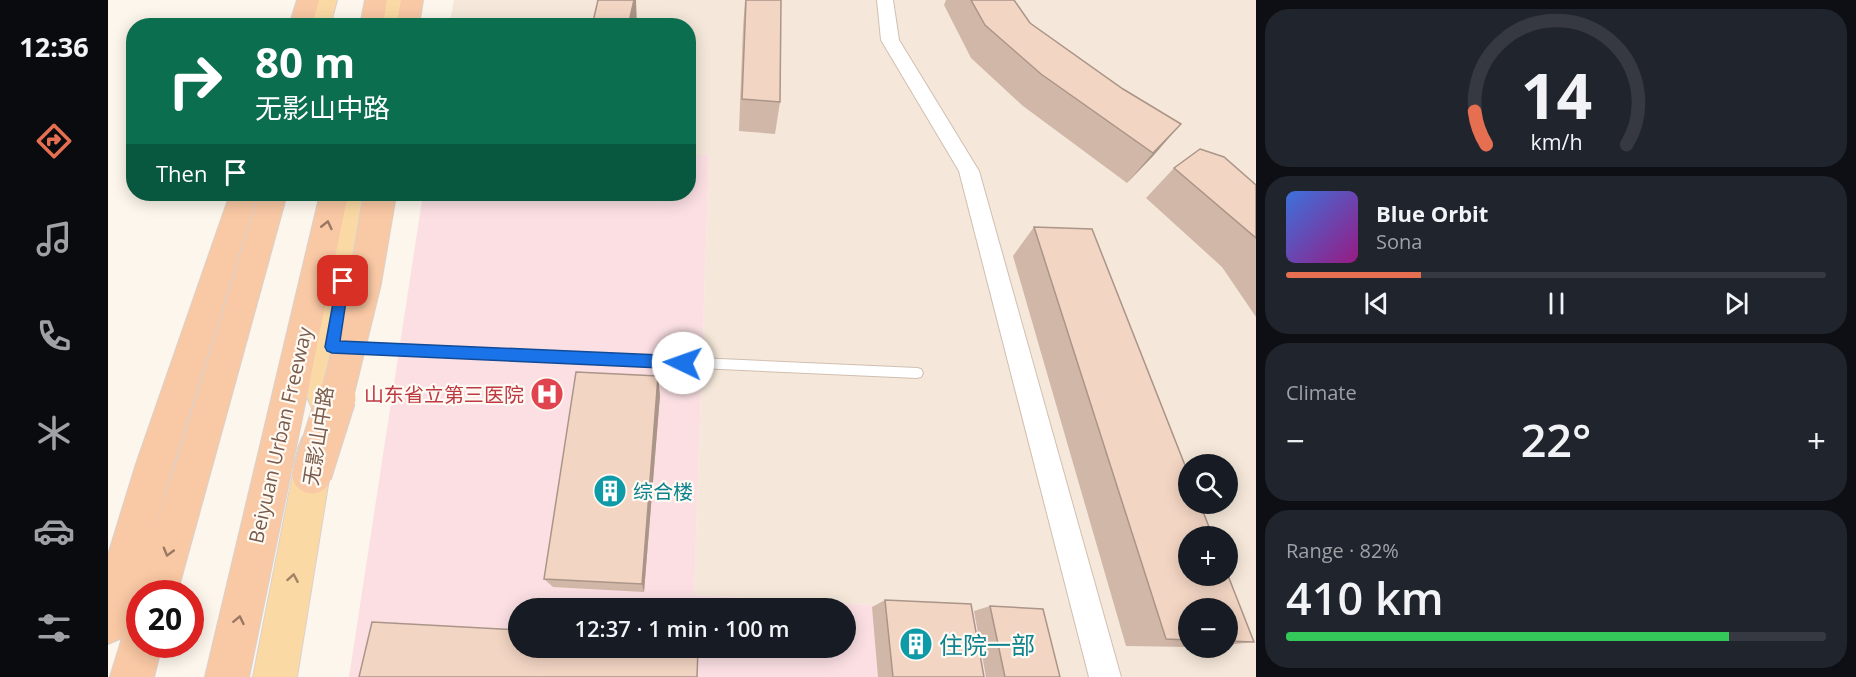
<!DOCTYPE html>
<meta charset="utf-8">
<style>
:root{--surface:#171b24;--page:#20242c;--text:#f1f3f6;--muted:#9ea1a6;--line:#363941;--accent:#e76f51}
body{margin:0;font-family:"Open Sans","Noto Sans SC",sans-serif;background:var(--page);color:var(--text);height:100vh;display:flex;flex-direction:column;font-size:22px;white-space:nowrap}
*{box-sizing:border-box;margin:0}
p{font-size:20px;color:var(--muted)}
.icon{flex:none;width:33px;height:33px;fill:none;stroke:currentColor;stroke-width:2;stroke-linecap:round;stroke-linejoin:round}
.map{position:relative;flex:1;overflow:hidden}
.drawer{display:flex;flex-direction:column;gap:9px;padding:9px;background:#0d0f14;width:600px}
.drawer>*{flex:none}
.banner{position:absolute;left:18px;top:18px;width:570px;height:183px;border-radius:24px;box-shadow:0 3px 15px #0003;background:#0b6e4f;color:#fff;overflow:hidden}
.fabs{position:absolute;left:1070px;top:454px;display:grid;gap:12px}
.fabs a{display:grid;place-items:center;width:60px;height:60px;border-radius:50%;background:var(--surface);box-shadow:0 3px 15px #0003;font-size:30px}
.speed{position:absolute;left:18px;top:580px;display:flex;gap:12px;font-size:30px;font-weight:700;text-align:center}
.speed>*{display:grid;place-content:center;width:78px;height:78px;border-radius:50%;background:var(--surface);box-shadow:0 3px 15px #0003;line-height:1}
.speed .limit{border:9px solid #d22;background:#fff;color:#111}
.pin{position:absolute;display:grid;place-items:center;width:51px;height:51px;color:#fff;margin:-26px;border-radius:12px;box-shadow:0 3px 9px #0006}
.me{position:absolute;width:66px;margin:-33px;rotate:273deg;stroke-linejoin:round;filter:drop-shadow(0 0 4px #0008)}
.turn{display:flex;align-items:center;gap:21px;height:126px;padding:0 30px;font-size:27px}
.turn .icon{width:78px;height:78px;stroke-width:2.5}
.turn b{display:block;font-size:42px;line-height:51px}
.then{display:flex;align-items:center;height:57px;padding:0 30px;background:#0003;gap:12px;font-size:22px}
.big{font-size:45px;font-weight:600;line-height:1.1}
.drawer .tile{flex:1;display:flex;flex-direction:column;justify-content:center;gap:9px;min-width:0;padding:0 21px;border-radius:24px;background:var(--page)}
.drawer .dial{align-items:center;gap:0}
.dial svg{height:156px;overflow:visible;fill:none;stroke:var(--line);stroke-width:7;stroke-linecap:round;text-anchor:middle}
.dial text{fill:var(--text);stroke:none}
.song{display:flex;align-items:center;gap:18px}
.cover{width:72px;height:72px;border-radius:9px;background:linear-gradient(135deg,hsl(220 70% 55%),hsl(310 70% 35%))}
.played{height:6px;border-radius:3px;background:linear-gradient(90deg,var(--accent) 25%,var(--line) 25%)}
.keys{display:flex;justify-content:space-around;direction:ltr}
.heat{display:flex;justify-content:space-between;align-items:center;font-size:33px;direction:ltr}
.charge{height:9px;border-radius:4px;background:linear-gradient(90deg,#34c759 82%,var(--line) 0)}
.trip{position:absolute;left:400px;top:598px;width:348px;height:60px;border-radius:30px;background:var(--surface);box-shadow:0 3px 15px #0003;font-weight:600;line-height:60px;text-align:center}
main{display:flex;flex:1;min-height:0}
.tabs{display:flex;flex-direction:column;width:108px;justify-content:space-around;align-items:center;background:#090b0e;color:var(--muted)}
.tabs .icon{width:42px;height:42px}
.tabs .active{color:var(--accent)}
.tabs b{font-size:27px;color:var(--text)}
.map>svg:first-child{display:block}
.residential{fill:#f5e8da;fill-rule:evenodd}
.medical{fill:#fbdfe3;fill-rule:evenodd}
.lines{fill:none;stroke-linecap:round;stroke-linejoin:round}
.service-casing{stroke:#d1beb0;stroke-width:2}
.minor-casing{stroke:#d1beb0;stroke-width:2}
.primary-casing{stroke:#dad1cd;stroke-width:2}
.trunk-casing{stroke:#dad1cd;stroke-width:2}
.service{fill:#fff;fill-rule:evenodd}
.minor{fill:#fff;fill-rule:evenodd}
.primary{fill:#fbd9a5;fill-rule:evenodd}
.trunk{fill:#f9c8a4;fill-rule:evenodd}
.trunk-bridge-far1-casing{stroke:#dad1cd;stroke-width:34;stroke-linecap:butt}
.trunk-bridge-casing{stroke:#dad1cd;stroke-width:41;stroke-linecap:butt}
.trunk-bridge-far1{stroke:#f9c8a4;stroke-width:32}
.trunk-bridge{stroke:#f9c8a4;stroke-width:39}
.wall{fill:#d1b7a8}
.shaded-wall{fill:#aa9588}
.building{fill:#f3d5c3;stroke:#aa9588;stroke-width:1.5}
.oneway{stroke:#9a7763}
.oneway2{stroke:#a18267}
.route{fill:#1a73e8;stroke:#114b97;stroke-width:1.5}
.labels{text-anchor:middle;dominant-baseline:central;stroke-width:4.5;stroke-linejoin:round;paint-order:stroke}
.health-label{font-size:20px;fill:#be3a42;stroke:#fffaf3;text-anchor:end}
.street-label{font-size:20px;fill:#7a5c4d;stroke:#fffaf3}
.culture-label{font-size:20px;fill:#0d838f;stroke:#fffaf3;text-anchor:start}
.near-culture-label{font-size:24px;fill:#0d838f;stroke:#fffaf3;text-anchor:start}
</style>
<main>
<nav class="tabs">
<b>12:36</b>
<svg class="icon active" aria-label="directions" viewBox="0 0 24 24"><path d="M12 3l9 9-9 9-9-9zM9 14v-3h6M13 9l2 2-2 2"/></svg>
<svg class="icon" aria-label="music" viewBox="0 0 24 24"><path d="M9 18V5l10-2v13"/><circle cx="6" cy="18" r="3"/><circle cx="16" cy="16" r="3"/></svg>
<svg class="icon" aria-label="phone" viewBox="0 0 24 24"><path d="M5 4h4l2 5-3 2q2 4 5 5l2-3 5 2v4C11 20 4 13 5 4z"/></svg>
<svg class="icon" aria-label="climate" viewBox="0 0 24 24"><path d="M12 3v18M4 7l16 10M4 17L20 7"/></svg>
<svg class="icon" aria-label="car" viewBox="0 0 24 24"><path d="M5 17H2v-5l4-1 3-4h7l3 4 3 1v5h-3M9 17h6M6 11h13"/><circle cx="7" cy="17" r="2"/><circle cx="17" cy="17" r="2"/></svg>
<svg class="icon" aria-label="filters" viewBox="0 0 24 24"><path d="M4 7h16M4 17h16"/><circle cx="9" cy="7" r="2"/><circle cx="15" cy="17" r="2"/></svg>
</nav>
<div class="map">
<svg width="1148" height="677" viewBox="0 0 1148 677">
<rect width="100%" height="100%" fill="#fdf6ec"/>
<path class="residential" d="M346,0H1148V677H930L915,614L586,595L601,156L581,155L580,26H341ZM1080,465H1119V504H1080ZM1080,537H1119V576H1080ZM1080,609H1119V648H1080Z"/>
<path class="medical" d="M581,155H601L586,595L916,614L930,677H241L315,194H580ZM411,609H738V648H411Z"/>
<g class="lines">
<defs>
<path id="service" d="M240,342L809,368L813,369L815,373L813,377L809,378L240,352L236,351L234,347L236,343Z"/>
<path id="minor" d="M769,0H785L791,40L871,171L1013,677H981L851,171L773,40Z"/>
<g id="primary">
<path d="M207,0H229L222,26H199Z"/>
<path d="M276,0H298L293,26H270Z"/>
<path d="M236,194H264L233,397L228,408L216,413L204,408L199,397Z"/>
<path d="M208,431L221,436L226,448L189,677H145L190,448L195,436Z"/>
</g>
<g id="trunk">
<path d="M189,0H211L204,26H181Z"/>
<path d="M257,0H279L275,26H252Z"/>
<path d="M293,0H315L311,26H288Z"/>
<path d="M122,194H150L66,464L46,534L151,194H179L69,594H32V604L28,596L18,630L32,624V645H54L46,677H2L14,638L0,644V555L28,464Z"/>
<path d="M212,194H240L141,677H97Z"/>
</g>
</defs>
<use href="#service" class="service-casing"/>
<use href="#minor" class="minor-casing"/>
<use href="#primary" class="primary-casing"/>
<use href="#trunk" class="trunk-casing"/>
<use href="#service" class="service"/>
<use href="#minor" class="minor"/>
<use href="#primary" class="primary"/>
<use href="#trunk" class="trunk"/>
<defs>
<path id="trunk-bridge-far1" d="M228,400L257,282L272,194"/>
<path id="trunk-bridge" d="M204,474L228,398"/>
</defs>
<use href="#trunk-bridge-far1" class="trunk-bridge-far1-casing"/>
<use href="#trunk-bridge" class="trunk-bridge-casing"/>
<use href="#trunk-bridge-far1" class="trunk-bridge-far1"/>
<use href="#trunk-bridge" class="trunk-bridge"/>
</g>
<g class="wall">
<path d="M637,0L672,102L667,134L631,131L635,28Z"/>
<path d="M838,0H906L922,23L1015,89L1046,155L1019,183L915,106L863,58L836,5Z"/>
<path d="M1066,168L1148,185V317L1114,267L1038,198Z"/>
<path d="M926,227L1146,642L1119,645V609H1080V647L1018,646L905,256Z"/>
<path d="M552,395L536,592L445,587L436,579Z"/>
<path d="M777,600L876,677H770L764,607Z"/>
<path d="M882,606L952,677H878L866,611Z"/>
</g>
<g class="shaded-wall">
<path d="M526,0H528L529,26H520Z"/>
<path d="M1073,124L1046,155L1019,183L1045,153Z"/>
<path d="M550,376L552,395L536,592L534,584Z"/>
</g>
<g class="building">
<path d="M490,0H526L520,26H484Z"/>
<path d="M638,0H673L672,102L634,99Z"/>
<path d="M863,0H906L922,23L1015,89L1073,124L1045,153L933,74L877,25Z"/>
<path d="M1092,149L1116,157L1148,185V238L1066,168Z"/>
<path d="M926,227L984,229L1080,473V504H1092L1105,537H1080V576H1119V573L1146,642L1119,641V609H1080V640L1058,639Z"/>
<path d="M468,372L550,376L534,584L436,579Z"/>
<path d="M777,600L863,604L876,677H785Z"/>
<path d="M882,606L935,609L952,677H897Z"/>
<path d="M264,622L411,630V648H590L589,677H251Z"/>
</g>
<defs><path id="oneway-chevron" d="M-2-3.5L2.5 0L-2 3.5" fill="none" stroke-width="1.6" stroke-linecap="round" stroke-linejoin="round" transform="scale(1.5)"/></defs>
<g class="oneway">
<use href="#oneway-chevron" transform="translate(219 225) rotate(-77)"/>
<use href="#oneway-chevron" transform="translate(60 552) rotate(106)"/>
<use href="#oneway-chevron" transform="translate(131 620) rotate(-78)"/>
</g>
<use class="oneway2" href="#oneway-chevron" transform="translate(185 578) rotate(-80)"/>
<path class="route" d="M235,276L241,281L232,341L575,356L580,358L582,363L580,367L575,369L224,353L219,351L217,347L229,281Z"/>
<defs>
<symbol id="hospital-disc" viewBox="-11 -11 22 22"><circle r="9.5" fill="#e0444e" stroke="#fffaf3"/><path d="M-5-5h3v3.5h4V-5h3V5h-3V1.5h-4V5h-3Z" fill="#fff"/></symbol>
<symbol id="building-disc" viewBox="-11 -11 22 22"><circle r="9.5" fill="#0f9aa8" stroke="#fffaf3"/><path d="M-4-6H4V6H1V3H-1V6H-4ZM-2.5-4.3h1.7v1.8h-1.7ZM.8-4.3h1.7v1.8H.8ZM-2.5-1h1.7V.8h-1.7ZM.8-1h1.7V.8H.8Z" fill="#fff"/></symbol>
</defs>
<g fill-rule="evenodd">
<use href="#hospital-disc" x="420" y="375" width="38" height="38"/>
<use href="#building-disc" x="483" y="472" width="38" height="38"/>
<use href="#building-disc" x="789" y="625" width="38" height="38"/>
</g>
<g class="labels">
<g class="health-label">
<text x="416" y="394">山东省立第三医院</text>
</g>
<g class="street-label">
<text transform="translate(172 435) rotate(-77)">Beiyuan Urban Freeway</text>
<text transform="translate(210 436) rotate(-81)">无影山中路</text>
</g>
<g class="culture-label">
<text x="525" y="491">综合楼</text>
</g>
<g class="near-culture-label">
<text x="831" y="644">住院一部</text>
</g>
</g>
</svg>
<div class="fabs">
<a><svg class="icon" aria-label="search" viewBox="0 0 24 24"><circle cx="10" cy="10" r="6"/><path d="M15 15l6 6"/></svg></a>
<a>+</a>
<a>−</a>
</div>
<div class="speed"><div class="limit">20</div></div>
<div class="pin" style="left:235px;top:281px;background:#d93025"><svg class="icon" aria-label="arrive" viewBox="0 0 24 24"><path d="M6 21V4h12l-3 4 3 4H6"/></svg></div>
<svg class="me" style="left:575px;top:363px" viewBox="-20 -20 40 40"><circle r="19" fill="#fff"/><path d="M0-13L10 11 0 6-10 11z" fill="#1a73e8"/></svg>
<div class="trip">12:37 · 1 min · 100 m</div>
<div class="banner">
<div class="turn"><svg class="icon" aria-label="right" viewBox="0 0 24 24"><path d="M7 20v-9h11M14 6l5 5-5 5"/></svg><div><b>80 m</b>无影山中路</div></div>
<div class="then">Then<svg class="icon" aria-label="arrive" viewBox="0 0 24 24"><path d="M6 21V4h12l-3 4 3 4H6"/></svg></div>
</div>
</div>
<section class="drawer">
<div class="tile dial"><svg viewBox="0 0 100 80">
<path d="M14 69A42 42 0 1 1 86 69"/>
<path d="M14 69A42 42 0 0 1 8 52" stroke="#e76f51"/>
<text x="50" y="56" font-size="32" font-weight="700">14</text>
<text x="50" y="72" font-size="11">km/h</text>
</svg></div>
<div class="tile">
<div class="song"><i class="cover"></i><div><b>Blue Orbit</b><p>Sona</p></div></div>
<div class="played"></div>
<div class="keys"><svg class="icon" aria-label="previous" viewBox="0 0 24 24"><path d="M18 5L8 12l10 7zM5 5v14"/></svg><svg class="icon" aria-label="pause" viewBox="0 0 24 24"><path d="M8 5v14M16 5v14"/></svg><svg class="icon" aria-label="next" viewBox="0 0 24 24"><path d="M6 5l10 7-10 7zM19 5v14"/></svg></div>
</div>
<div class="tile"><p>Climate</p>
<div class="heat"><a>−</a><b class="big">22°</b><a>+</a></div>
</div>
<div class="tile"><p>Range · 82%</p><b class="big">410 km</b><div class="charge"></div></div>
</section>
</main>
